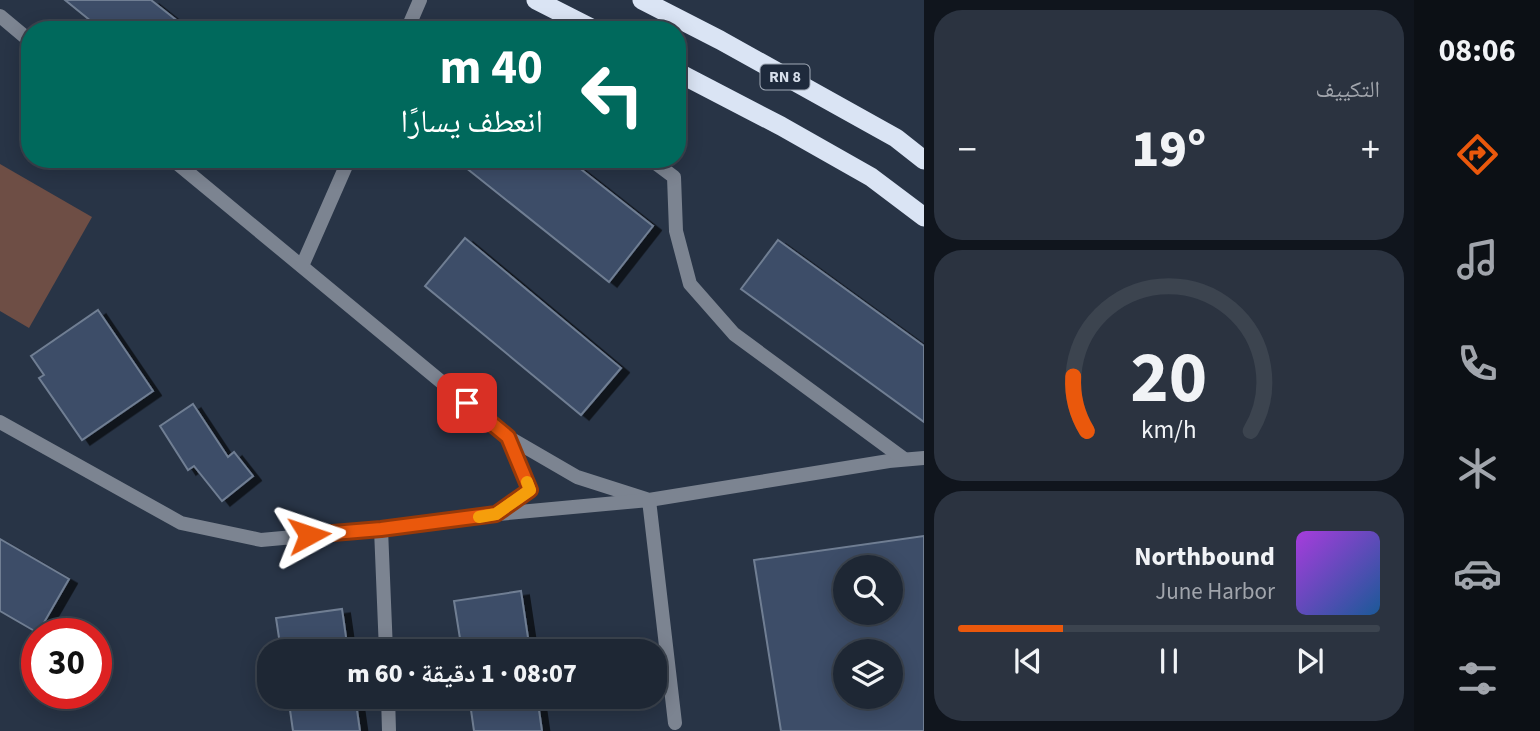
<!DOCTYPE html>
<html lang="ar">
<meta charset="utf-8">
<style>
:root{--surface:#1e2734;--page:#2b3340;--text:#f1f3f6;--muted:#a1a5ac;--line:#3c444f;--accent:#ea580c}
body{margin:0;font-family:"Source Sans 3","Noto Naskh Arabic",sans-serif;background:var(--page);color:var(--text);direction:rtl;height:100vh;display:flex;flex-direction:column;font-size:26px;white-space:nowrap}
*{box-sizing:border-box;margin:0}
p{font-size:23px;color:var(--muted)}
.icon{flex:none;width:38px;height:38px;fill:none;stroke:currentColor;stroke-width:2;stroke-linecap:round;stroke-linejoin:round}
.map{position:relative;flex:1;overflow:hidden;direction:ltr}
.panel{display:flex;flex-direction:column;gap:10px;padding:10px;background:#10151d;width:490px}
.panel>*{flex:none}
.top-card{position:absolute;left:21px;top:21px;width:665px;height:147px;border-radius:28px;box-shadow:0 4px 18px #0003,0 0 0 2px var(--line);direction:rtl;background:#00695c;color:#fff;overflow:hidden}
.buttons{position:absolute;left:833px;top:555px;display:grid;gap:14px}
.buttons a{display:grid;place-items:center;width:70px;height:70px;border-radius:50%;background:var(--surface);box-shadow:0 4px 18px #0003,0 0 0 2px var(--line);font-size:35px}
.speed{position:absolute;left:21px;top:618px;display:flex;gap:14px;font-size:35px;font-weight:700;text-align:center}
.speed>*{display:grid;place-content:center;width:91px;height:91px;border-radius:50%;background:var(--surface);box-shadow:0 4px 18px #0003,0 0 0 2px var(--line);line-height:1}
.speed .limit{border:10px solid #d22;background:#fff;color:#111}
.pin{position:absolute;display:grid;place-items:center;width:60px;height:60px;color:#fff;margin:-30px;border-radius:14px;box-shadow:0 4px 10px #0006}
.me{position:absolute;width:77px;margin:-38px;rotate:85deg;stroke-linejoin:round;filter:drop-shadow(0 0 5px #0008)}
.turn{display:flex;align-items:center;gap:24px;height:147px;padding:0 28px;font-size:32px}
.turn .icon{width:91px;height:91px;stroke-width:2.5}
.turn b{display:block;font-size:49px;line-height:60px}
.big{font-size:52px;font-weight:800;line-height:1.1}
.panel .tile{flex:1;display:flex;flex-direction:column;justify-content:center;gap:10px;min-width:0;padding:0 24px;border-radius:28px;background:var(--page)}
.panel .dial{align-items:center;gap:0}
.dial svg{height:182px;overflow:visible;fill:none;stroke:var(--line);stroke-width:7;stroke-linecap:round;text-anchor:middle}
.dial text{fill:var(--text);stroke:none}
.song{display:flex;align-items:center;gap:21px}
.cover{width:84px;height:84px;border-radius:10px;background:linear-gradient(135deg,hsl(280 70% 55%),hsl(210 70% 35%))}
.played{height:7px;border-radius:4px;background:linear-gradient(90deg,var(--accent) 25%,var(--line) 25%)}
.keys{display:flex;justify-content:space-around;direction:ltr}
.heat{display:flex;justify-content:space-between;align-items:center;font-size:38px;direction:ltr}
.trip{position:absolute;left:257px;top:639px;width:410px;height:70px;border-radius:28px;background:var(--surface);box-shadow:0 4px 18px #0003,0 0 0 2px var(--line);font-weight:800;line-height:70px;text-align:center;direction:rtl}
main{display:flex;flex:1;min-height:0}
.menu{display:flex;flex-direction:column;width:126px;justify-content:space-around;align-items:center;background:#0c1015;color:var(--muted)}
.menu .icon{width:49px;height:49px}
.menu .on{color:var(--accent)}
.menu b{font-size:32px;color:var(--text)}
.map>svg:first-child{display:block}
.green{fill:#6e4e45}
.building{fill:#3c4d67;stroke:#707e93;stroke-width:2;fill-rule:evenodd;filter:url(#shadow)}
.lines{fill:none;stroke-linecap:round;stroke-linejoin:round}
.minor{stroke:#7c8491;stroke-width:14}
.trunk{stroke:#dae4f4;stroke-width:19}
.route-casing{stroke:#983908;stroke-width:18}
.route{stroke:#ea580c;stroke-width:12}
.slow{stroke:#f59e0b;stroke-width:12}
.labels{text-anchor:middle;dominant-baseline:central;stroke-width:7;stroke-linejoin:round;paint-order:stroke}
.shield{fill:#1e2a3c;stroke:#a0a9b6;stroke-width:2}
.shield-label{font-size:16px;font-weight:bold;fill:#d7dfeb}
</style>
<main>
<nav class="menu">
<b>08:06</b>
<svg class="icon on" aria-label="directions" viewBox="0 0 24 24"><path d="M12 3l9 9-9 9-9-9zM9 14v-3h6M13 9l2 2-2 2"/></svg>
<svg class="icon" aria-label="music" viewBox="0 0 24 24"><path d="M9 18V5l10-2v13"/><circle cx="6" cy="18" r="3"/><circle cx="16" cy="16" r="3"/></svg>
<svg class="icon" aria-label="phone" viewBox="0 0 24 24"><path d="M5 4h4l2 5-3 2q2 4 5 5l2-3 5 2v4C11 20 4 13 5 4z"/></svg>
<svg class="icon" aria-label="climate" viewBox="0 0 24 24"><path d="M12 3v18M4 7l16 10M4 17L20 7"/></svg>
<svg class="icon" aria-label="car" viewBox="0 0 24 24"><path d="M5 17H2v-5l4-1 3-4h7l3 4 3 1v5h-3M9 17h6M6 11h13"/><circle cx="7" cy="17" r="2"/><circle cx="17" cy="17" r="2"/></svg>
<svg class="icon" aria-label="filters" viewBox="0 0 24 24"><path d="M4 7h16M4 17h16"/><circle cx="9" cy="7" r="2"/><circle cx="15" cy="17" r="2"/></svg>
</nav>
<section class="panel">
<div class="tile"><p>التكييف</p>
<div class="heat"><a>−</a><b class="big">19°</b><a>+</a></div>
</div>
<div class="tile dial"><svg viewBox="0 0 100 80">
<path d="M14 69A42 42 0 1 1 86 69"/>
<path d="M14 69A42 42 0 0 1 8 45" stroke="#ea580c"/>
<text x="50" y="56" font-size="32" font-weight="700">20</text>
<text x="50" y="72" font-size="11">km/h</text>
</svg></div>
<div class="tile">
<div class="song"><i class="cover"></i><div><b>Northbound</b><p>June Harbor</p></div></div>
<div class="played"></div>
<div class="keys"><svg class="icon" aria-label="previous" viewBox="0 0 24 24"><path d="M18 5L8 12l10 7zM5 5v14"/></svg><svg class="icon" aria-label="pause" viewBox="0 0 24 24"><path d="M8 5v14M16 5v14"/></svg><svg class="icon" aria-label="next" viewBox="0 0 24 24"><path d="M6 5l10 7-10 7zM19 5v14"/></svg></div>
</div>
</section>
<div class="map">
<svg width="924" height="731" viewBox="0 0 924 731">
<defs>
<filter id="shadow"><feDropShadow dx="8" dy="4.5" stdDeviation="0" flood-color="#0009"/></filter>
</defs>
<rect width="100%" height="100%" fill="#283446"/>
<path class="green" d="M0,164L92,217L29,328L0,311Z"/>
<g class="building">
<path d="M65,0H151L189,30H102Z"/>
<path d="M455,159H568L653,226L609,282Z"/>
<path d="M465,238L621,368L581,415L425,286Z"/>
<path d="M778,240L924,346V422L741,289Z"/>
<path d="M98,310L153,391L82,440L39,378L44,375L31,356Z"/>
<path d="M193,404L228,457L234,452L253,476L222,501L194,466L188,470L160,426Z"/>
<path d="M924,536V731H781L754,560ZM845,567H891V612H845ZM845,651H891V696H845Z"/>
<path d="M0,539L69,579L38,633L0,611Z"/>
<path d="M521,591L530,651H462L454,601Z"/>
<path d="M342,609L348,651H281L276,618Z"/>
<path d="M288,696H355L360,731H293Z"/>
<path d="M469,696H537L542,731H474Z"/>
</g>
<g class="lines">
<g class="minor">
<path d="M0,16L30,41"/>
<path d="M407,30L420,0"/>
<path d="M172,159L508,437L577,477L649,500L889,461L924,458"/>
<path d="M650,159L674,177L676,231L690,284L734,334L904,459"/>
<path d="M302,266L349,159"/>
<path d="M0,422L181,523L261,540L381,529L496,514L530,490L508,437"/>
<path d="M498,514L649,500L675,723"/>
<path d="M381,529L386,651"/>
<path d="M388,696L389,731"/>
</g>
<g class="trunk">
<path d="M536,0L595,30"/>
<path d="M642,0L720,40L896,138L924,160"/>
<path d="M677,72L781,126L871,177L924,217"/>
</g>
</g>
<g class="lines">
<defs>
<path id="route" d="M309,535L381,529L496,514L530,490L508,437L467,403"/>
</defs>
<use href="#route" class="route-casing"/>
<use href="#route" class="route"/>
<path class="slow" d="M479,517L496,514L530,490L527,482"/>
</g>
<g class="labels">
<rect class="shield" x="760.5" y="64.5" width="49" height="25" rx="5"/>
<g class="shield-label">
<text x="785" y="77">RN 8</text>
</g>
</g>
</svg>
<div class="buttons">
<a><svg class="icon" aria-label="search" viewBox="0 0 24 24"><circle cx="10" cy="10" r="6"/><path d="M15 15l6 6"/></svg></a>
<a><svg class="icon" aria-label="layers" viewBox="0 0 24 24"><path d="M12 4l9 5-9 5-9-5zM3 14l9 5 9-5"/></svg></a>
</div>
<div class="speed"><div class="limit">30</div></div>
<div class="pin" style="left:467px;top:403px;background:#d93025"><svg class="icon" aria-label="arrive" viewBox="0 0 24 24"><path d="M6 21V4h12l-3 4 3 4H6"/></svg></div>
<svg class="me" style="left:309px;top:535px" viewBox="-20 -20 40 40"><path d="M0-17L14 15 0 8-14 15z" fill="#ea580c" stroke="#fff" stroke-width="4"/></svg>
<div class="trip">08:07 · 1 دقيقة · 60 m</div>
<div class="top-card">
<div class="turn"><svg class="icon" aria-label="left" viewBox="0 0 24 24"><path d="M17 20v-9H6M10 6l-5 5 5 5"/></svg><div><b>40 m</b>انعطف يسارًا</div></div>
</div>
</div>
</main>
